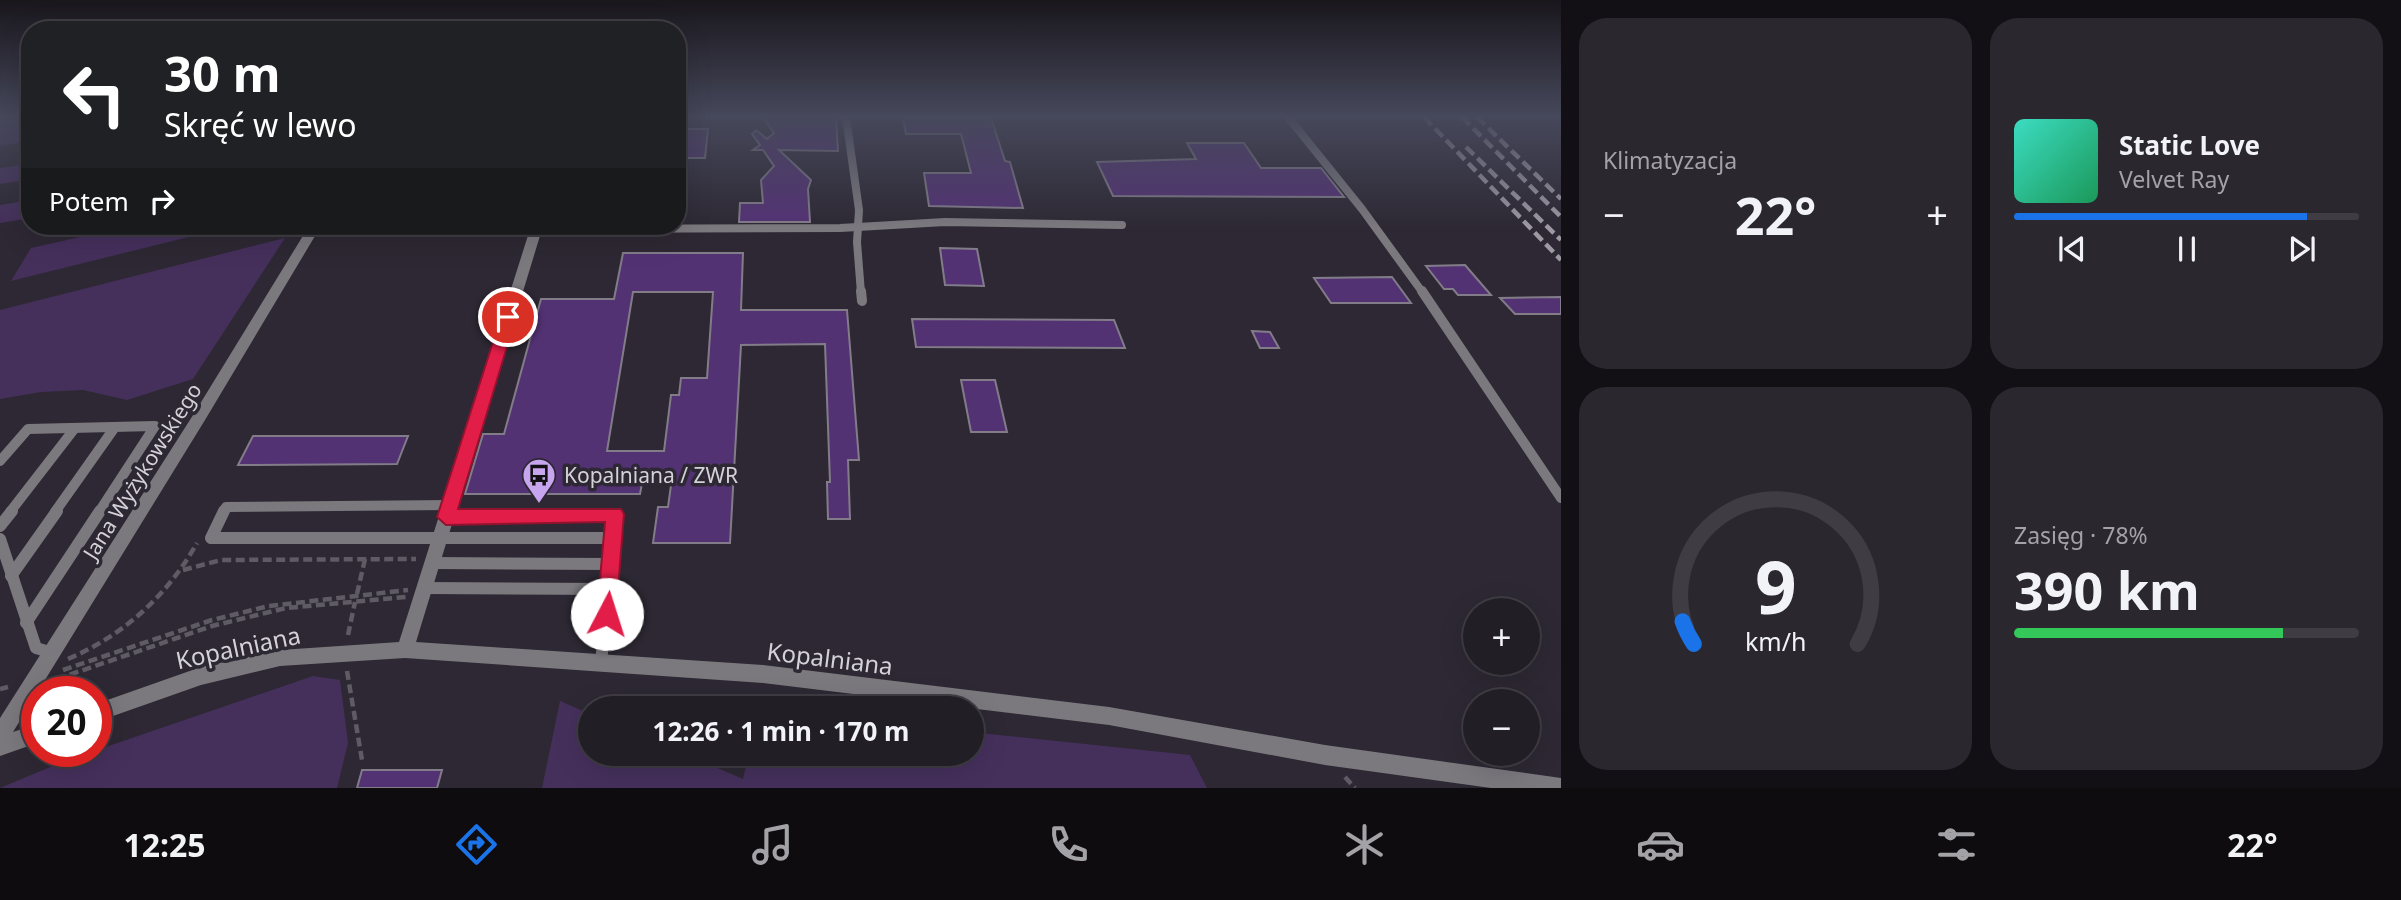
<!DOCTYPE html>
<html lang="pl">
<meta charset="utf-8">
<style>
:root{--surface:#221e26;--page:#2a272e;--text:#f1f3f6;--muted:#a2a2a7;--line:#3f3c43;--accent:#1a73e8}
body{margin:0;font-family:"Noto Sans",sans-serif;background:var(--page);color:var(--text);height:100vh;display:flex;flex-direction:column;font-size:26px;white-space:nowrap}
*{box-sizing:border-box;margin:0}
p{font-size:23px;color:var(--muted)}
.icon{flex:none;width:38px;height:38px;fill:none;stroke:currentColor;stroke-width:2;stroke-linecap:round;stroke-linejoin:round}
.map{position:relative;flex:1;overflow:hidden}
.drawer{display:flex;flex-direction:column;gap:18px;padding:18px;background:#131015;width:840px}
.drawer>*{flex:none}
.banner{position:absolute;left:21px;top:21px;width:665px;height:214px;border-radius:28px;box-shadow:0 7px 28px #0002,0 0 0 2px var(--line);background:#202124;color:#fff;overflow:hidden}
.controls{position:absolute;left:1463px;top:598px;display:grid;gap:14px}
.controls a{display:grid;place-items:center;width:77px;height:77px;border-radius:50%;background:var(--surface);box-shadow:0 7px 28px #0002,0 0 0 2px var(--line);font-size:35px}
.speed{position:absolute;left:21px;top:676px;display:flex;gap:14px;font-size:35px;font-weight:700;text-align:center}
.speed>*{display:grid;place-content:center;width:91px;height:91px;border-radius:50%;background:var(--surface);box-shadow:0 7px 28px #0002,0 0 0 2px var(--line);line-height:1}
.speed .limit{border:10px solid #d22;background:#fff;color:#111}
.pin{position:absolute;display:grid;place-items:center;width:60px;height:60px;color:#fff;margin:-30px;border:4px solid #fff;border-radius:50%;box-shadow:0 2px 7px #0007}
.me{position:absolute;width:77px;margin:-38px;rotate:5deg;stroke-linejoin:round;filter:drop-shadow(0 0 5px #0008)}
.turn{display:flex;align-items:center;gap:24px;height:147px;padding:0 28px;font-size:32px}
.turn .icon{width:91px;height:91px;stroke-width:2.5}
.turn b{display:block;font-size:49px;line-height:60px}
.then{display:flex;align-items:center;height:66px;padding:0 28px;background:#0003;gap:14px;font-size:26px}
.big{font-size:52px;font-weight:700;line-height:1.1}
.drawer .card{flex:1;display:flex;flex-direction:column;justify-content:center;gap:10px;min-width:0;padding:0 24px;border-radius:28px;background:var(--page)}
.drawer .dial{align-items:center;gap:0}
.dial svg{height:182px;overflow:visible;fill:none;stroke:var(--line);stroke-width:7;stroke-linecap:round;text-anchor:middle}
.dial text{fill:var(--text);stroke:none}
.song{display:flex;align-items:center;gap:21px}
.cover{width:84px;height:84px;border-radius:10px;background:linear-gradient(135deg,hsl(170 70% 55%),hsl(150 70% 35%))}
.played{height:7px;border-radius:4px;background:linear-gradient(90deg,var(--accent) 85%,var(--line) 85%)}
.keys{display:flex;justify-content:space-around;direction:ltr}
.heat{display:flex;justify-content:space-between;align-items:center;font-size:38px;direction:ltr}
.charge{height:10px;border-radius:5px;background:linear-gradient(90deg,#34c759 78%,var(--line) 0)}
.drawer .tiles{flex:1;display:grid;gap:18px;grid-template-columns:repeat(2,1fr)}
.trip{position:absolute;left:578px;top:696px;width:406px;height:70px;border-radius:35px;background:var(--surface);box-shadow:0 7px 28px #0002,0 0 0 2px var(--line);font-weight:700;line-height:70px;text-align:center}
.menu{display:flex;height:112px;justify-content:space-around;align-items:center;background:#0e0c0f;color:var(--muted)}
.menu .icon{width:49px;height:49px}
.menu .current{color:var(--accent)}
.menu b{font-size:32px;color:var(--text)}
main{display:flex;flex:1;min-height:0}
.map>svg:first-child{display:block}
.green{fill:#45305c}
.building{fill:#533274;stroke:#827c89;stroke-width:2;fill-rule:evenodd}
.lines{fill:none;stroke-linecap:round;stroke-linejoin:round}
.path{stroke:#5f5b65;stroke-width:4.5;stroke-dasharray:9 4.5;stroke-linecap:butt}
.service-far2{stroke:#7b797e;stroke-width:8}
.service-far1{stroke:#7b797e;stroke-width:10}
.service{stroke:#7b797e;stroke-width:12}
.minor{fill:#7b797e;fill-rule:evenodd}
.rail{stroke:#9d99a2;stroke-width:4.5;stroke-dasharray:11 5;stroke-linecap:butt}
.route{fill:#e11d48;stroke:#92132f;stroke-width:2}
.labels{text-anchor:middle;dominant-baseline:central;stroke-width:7;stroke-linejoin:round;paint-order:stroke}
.street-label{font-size:21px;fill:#d4d1d8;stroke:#2d2833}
.poi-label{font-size:21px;fill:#d4d1d8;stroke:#2d2833;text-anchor:start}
.near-street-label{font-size:24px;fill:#d4d1d8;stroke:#2d2833}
</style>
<main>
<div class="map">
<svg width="1561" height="788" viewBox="0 0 1561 788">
<rect width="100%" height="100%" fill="#2d2833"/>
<g class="green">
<path d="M0,117H30V141L0,146Z"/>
<path d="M30,164V179L0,184V168Z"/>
<path d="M30,200V218L0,223V205Z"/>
<path d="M129,226H233L11,281L31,248Z"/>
<path d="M285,238L193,379L127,400L83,390L41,392L0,399V310Z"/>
<path d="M313,676L340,680L348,743L337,788H0L62,762Z"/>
<path d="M560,701L590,714V754H685L743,779L749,754H971V732L1190,755L1207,788H542Z"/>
</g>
<g class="building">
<path d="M763,117H836L838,151L779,150L811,180L808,189L810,222H739L740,203H763L761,180L774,166L763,150H753L760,145L752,134L756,130L767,139L774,133Z"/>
<path d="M903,118H991L1005,161L1010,162L1023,208L929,206L924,173H971L961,134H906Z"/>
<path d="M683,129H708L705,158H679Z"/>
<path d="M1187,143H1244L1261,168H1321L1344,197L1113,196L1097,162L1196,159Z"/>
<path d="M940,248L977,249L984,286L945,285Z"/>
<path d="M623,253H743L741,310H847L859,460H848L850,519H828L827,482H830L825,344L741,345L730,543H653L658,507H668L672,478H643L640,494H465L483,434H504L541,299H614ZM633,292H713L707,378H681L679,395H671L664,451H607Z"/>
<path d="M1465,265L1491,295H1458L1453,289H1444L1426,266Z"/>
<path d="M1392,277L1411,303H1331L1314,278Z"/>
<path d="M1561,297V314H1515L1500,298Z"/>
<path d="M912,319L1114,320L1125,348L916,347Z"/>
<path d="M1252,331L1270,332L1279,348H1260Z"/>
<path d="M961,380H995L1007,432H971Z"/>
<path d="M253,436H408L397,464L238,465Z"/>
<path d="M362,770H442L437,788H357Z"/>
</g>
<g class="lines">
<g class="path">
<path d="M183,570L221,560L416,559"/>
<path d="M357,594L365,559"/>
<path d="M348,635L355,602"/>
<path d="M68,659C124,635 167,596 197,543"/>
<path d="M63,670L212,620L269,606L408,590"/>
<path d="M347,671L362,760"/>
<path d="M57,679L212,626L286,608L406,597"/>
<path d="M0,689L8,687"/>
<path d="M1345,777L1355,788"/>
</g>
<g class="service-far2">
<path d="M846,117L859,210L857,242L861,293"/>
<path d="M1288,117L1362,209L1423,293"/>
<path d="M536,229L840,228L945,222L1122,225"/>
</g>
<g class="service-far1">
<path d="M861,291L862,301"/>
<path d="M1422,291L1561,498"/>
<path d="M0,461L28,429L155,426L99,512"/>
<path d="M10,512L75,428"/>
<path d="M55,512L115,427"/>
<path d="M223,512L226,507L450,505"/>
</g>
<g class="service">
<path d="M224,511L211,538H613"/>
<path d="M446,517L615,514L601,663"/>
<path d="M0,526L12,511"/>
<path d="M0,539L36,648L53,653"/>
<path d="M432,563L611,564"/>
<path d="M11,576L57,511"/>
<path d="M424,588L609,589"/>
<path d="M26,623L100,511"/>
</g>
<g class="minor">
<path d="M309,226H321L205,420L13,732L37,724V743L0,756V718L195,412Z"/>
<path d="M531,226H543L416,642L763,665L1109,707L1325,745L1561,778V788H1491L1325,765L1109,725L763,683L405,658L280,666L201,685L96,722V704L201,667L280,650L399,642Z"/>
</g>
<g class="rail">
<path d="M1424,117L1561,260"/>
<path d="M1462,117L1561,217"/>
<path d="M1477,117L1561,199"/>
<path d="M1466,147L1561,240"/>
</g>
</g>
<linearGradient id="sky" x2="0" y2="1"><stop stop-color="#19161c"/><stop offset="0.51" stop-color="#46485b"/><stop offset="1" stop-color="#46485b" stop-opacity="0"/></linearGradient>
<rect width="1561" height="228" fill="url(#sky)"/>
<path class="route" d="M508,312L516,317L458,509H621L624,514L616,614L613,620L607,623L600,620L597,614L605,522L446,525L437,517L501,317Z"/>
<defs>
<symbol id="bus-pin" viewBox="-11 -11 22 30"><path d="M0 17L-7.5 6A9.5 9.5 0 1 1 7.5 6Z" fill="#c7a6ef" stroke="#2d2833"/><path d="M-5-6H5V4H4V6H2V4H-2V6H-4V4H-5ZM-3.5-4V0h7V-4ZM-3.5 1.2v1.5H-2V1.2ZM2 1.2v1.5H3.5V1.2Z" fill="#111"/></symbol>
</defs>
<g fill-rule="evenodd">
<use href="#bus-pin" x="520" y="456" width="38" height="52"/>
</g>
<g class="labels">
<g class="street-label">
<text transform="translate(142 471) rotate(-58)">Jana Wyżykowskiego</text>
</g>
<g class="poi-label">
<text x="564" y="475">Kopalniana / ZWR</text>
</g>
<g class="near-street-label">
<text transform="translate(238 647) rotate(-12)">Kopalniana</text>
<text transform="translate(830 658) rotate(7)">Kopalniana</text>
</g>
</g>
</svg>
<div class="controls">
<a>+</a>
<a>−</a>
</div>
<div class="speed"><div class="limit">20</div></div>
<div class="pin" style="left:508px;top:317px;background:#d93025"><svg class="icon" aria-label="arrive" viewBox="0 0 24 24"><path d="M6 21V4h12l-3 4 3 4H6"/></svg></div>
<svg class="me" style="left:607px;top:614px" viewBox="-20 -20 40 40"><circle r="19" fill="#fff"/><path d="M0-13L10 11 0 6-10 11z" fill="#e11d48"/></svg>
<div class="trip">12:26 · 1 min · 170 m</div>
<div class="banner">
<div class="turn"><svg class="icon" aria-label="left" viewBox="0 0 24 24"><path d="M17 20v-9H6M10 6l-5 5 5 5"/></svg><div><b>30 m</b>Skręć w lewo</div></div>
<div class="then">Potem<svg class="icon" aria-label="right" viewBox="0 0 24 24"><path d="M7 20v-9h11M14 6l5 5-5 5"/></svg></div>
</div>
</div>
<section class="drawer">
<div class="tiles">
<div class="card"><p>Klimatyzacja</p>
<div class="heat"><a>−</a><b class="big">22°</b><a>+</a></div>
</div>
<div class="card">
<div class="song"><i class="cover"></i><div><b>Static Love</b><p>Velvet Ray</p></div></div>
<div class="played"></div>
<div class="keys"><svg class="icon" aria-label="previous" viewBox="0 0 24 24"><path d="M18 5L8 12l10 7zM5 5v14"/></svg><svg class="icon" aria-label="pause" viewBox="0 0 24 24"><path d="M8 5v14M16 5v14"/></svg><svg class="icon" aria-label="next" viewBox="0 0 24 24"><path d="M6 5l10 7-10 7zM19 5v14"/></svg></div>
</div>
<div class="card dial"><svg viewBox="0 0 100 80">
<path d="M14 69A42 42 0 1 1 86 69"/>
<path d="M14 69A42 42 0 0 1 9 59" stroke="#1a73e8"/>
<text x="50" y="56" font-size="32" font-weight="700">9</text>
<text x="50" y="72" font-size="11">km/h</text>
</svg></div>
<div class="card"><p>Zasięg · 78%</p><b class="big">390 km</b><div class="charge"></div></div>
</div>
</section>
</main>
<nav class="menu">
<b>12:25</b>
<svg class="icon current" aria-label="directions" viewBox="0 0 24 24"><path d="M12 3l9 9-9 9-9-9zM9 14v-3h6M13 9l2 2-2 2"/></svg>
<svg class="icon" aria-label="music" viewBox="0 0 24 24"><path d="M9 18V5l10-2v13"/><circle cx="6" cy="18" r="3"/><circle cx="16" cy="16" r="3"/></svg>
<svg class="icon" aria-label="phone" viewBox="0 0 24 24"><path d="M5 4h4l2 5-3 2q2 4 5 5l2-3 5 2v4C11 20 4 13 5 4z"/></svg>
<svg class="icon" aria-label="climate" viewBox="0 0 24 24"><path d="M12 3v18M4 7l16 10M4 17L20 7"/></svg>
<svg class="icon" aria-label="car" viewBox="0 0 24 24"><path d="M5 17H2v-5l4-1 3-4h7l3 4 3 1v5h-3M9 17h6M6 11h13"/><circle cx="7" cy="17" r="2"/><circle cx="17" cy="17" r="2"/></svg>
<svg class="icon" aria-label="filters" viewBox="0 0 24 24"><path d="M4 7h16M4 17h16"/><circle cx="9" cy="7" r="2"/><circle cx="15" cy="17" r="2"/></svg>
<b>22°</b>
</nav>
